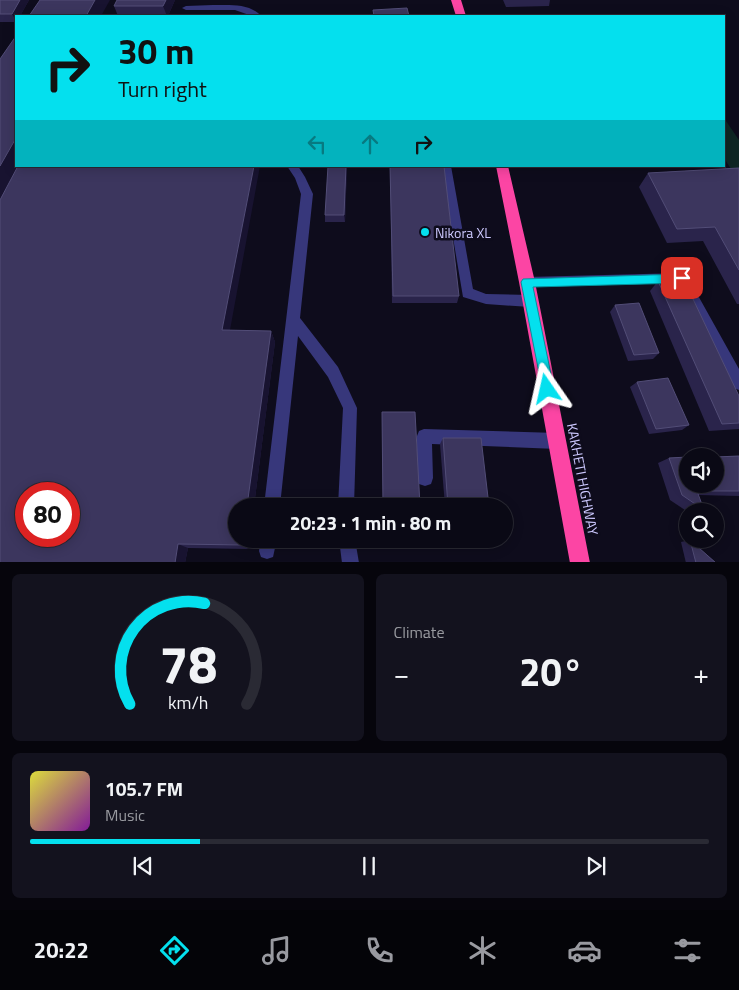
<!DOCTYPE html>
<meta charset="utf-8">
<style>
:root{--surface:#0a0915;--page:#13121e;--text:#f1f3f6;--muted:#999aa0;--line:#2a2a34;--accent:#04e0ee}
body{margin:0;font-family:"Titillium Web",sans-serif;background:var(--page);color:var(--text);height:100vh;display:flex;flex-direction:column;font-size:19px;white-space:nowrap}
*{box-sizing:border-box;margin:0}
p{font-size:16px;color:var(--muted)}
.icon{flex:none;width:28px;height:28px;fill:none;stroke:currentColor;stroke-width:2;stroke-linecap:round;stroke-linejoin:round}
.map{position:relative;height:562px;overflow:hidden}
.panel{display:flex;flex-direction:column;gap:12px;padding:12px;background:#06050c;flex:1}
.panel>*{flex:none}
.hud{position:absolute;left:15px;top:15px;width:710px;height:152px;border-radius:0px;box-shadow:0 2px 12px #0003,0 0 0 1px var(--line);background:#04e0ee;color:#111;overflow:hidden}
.controls{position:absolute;left:679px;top:448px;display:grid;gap:10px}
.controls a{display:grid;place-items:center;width:45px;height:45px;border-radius:50%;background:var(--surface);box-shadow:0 2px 12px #0003,0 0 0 1px var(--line);font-size:25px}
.speed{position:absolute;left:15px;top:482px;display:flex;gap:10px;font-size:25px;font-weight:700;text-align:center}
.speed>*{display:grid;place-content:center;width:65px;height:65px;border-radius:50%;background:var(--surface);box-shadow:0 2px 12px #0003,0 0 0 1px var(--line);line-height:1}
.speed .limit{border:8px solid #d22;background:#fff;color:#111}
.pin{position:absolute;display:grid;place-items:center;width:42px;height:42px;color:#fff;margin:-21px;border-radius:10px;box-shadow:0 2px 8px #0006}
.me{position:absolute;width:55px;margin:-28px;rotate:349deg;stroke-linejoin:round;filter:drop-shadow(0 0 4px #0008)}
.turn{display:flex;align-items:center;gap:18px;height:105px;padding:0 20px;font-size:22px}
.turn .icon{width:65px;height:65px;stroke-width:2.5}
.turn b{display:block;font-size:35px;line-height:42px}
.lanes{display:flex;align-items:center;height:48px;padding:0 20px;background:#0003;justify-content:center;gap:25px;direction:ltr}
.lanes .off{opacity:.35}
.big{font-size:38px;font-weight:700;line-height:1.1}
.panel .tile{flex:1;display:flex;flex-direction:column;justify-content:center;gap:8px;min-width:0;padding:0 18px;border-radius:8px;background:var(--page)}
.panel .dial{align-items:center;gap:0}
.dial svg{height:130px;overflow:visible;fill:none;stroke:var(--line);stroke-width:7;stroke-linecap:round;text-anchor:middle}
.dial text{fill:var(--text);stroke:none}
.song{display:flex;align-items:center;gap:15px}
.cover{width:60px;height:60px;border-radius:8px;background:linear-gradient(135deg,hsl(60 70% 55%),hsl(290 70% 35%))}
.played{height:5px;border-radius:2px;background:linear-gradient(90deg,var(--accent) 25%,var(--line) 25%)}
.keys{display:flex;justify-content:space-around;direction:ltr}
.heat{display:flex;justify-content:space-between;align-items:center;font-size:28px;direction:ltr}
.panel .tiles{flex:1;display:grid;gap:12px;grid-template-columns:1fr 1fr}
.tile:last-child{grid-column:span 2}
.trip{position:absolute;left:228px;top:498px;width:285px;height:50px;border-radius:25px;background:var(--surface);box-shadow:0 2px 12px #0003,0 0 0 1px var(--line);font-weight:700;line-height:50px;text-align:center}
.tabs{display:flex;height:80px;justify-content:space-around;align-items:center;background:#040408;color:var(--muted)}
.tabs .icon{width:35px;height:35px}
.tabs .current{color:var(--accent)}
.tabs b{font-size:22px;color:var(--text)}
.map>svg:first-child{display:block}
.green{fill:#0f2624}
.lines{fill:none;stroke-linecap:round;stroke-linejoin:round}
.minor{fill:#37377b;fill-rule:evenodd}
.highway{fill:#fc45a4;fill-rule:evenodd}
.wall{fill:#2a244b}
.shaded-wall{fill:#181330}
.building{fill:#3c365e;stroke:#524d77;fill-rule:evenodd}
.route{fill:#04e0ee;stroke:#03929b}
.poi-dot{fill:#04e0ee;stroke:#0e0c1c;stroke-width:2}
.labels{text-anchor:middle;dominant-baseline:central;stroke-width:5;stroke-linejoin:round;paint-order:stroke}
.poi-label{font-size:14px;fill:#ccc8fe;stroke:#0e0c1c;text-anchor:start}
.street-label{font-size:14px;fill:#ccc8fe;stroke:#0e0c1c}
</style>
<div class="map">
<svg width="739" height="563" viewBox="0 0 739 563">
<rect width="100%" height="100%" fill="#0e0c1c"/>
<path class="green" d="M724,118L739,140V182L724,158Z"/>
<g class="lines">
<g class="minor">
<path d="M213,5C229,5 250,3 261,16H252L235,10H186L182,8L186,6Z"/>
<path d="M287,166H298L305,177L313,194L300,318L338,367L357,408L354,506H338L343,408L328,377L298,336L280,506H264L301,194L295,178Z"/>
<path d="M441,166H451L473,289L486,294L530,295L535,297L536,301L535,305L530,307L486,304L463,297Z"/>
<path d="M682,273L686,274L739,369V390L734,388L678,283L527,287L523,286L521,282L523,278L527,277Z"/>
<path d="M424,429L557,433L562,436L565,441L562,446L557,449L432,444L433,478L431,484L425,486L419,484L417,478V436L419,431Z"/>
<path d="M261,539H277L273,557L267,559L261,557L259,551Z"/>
<path d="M339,539H355L359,563H342Z"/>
</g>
<g class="highway">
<path d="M451,0H461L466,16H456Z"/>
<path d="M496,166H508L535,282L590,563H570L519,282Z"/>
</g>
</g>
<g class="wall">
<path d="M0,0H29L20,16H16V22H0Z"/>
<path d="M175,0L168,16H118L114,6Z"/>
<path d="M503,0H550L549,6L506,7Z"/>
<path d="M16,166L230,330L271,331L275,342L254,506H236V539H250L248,549L188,548L185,563H0Z"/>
<path d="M347,166L345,222H325V215Z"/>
<path d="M390,166L459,296L457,303H392Z"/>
<path d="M739,168V304H737L703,241L667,243L639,187L648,173Z"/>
<path d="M658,281L739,396V429L709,431L650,291Z"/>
<path d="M615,305L659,353L653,359L628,361L610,312Z"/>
<path d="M637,382L689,425L682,430L649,434L630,387Z"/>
<path d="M382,412L420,506H383Z"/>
<path d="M443,438L489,506H445L440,444Z"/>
<path d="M739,456V496L698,495L704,510L701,511L688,512L670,500L658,463L669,458Z"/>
<path d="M690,540L716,563H686L681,542Z"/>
</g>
<g class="shaded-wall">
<path d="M20,0H29L20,16H16V21L12,14Z"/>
<path d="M95,0H110L101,16H86Z"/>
<path d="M166,0H175L168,16H167L163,6Z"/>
<path d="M16,138V166H20L0,202V166Z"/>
<path d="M254,166H260L228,341L222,330Z"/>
<path d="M346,166H347L345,222L344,215Z"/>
<path d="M271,331L275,342L254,506H247Z"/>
<path d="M243,539H250L248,549L242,545Z"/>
<path d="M178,544L188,548L185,563H175Z"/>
</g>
<g class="building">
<path d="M0,0H20L12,14H0Z"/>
<path d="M40,0H95L86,16H29Z"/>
<path d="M117,0H166L163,6H114Z"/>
<path d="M407,8L409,16H374L373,10Z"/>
<path d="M16,36V138L0,166V59Z"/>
<path d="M18,166H254L222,330L271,331L247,506H236V539H243L242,545L178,544L175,563H0V200ZM26,494H69V536H26Z"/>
<path d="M328,166H346L344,215H325Z"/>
<path d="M390,166H444L459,296H393Z"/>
<path d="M739,168V270L715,227L677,229L648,173Z"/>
<path d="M684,280L739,396V423L722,424L658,281Z"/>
<path d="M639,303L659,353L634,355L615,305Z"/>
<path d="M668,378L689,425L656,429L637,382Z"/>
<path d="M382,412H415L420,506H383Z"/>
<path d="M443,438H481L489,506H448Z"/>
<path d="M739,456V491H697L704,510L682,495L669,458L688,457V484H715V457Z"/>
<path d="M690,540L716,563H696Z"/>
</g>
<path class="route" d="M682,274L687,275L688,278L687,282L682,283L533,287L554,389L552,393L547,395L543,393L521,282L523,279Z"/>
<circle class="poi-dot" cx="425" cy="232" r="5"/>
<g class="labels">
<g class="poi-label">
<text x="435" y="232">Nikora XL</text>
</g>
<g class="street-label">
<text transform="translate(583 479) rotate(79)">KAKHETI HIGHWAY</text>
</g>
</g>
</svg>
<div class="controls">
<a><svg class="icon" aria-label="sound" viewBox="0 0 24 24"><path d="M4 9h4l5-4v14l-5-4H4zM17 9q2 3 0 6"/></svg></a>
<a><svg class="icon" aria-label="search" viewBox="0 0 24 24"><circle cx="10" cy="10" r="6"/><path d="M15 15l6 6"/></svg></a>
</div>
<div class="speed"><div class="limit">80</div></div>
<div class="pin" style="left:682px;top:278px;background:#d93025"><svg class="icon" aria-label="arrive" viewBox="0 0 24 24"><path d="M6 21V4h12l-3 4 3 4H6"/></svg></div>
<svg class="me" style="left:547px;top:389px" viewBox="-20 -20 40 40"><path d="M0-17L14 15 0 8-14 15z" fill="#04e0ee" stroke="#fff" stroke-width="4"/></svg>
<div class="trip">20:23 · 1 min · 80 m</div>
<div class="hud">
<div class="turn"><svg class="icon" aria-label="right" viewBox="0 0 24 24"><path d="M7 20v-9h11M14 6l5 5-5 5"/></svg><div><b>30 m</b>Turn right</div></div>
<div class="lanes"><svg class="icon off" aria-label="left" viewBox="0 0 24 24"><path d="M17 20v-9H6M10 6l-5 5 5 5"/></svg><svg class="icon off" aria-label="ahead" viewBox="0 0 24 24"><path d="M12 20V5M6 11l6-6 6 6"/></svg><svg class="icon" aria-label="right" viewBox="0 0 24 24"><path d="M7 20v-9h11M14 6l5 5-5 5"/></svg></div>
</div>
</div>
<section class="panel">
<div class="tiles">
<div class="tile dial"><svg viewBox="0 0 100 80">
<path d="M14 69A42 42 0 1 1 86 69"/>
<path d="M14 69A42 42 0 0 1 60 7" stroke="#04e0ee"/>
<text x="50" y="56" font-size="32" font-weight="700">78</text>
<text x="50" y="72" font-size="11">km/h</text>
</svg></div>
<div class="tile"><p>Climate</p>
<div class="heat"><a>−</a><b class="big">20°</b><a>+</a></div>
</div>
<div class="tile">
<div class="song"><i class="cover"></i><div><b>105.7 FM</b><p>Music</p></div></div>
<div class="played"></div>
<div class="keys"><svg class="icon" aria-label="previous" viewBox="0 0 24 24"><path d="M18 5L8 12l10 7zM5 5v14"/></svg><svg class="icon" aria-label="pause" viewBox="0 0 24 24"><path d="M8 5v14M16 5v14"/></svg><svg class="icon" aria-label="next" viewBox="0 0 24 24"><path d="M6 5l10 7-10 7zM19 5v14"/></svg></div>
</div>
</div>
</section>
<nav class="tabs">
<b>20:22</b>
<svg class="icon current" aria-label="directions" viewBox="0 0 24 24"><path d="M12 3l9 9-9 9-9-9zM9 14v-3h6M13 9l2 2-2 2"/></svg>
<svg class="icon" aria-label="music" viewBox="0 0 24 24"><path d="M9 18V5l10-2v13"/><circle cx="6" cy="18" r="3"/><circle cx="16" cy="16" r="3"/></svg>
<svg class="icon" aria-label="phone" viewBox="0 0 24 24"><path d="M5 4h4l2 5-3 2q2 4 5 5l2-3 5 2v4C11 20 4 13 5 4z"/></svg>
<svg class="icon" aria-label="climate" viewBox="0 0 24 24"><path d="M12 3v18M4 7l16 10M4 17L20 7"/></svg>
<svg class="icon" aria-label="car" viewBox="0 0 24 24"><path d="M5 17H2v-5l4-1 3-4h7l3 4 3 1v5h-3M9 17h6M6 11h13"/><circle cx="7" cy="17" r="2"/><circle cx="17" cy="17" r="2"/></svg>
<svg class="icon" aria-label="filters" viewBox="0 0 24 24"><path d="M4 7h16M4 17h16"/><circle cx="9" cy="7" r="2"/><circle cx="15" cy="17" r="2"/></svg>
</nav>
